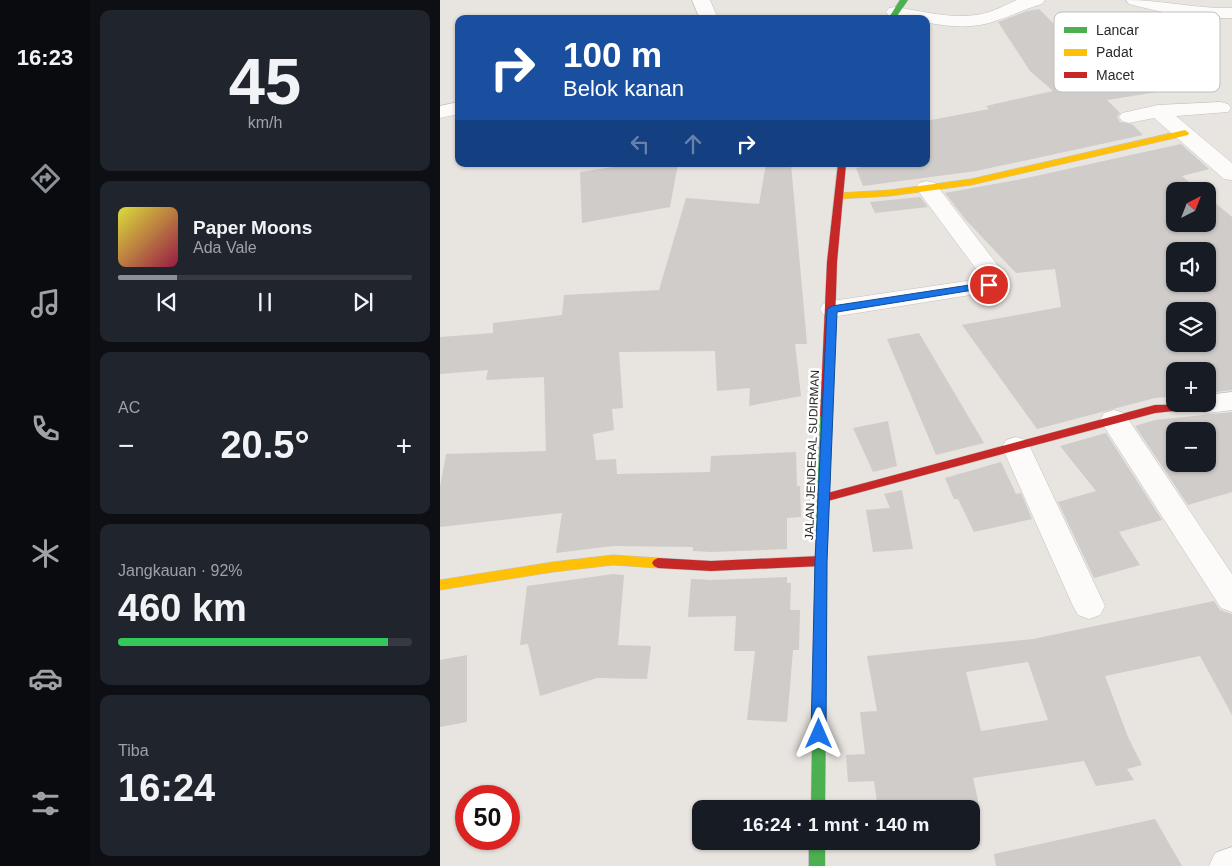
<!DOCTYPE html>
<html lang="id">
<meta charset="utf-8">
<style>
:root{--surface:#171b24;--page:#20242c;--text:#f1f3f6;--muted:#9ea1a6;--line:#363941;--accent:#8c9099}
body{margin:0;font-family:Helvetica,sans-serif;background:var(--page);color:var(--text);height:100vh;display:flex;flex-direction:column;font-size:19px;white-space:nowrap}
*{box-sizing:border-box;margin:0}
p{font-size:16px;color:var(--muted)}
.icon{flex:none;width:28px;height:28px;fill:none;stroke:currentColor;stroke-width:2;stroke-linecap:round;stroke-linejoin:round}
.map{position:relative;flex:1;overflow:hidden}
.details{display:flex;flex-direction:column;gap:10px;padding:10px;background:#0d0f14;width:350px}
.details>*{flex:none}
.hud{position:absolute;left:15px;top:15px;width:475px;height:152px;border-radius:10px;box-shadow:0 1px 4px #0004;background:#1a4fa0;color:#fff;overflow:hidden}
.needle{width:32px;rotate:42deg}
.controls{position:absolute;left:726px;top:182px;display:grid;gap:10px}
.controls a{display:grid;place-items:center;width:50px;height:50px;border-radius:10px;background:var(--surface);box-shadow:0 1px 4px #0004;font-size:25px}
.speed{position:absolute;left:15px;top:785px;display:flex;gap:10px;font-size:25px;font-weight:700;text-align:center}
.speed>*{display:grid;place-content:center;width:65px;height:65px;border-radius:50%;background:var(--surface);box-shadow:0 1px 4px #0004;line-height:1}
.speed .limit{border:8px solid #d22;background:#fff;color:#111}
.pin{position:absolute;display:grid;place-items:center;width:42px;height:42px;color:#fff;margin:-21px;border:2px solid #fff;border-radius:50%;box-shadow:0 1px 5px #0007}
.me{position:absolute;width:55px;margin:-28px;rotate:0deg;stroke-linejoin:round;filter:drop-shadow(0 0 4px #0008)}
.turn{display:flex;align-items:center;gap:18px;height:105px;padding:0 25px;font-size:22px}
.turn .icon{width:65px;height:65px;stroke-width:2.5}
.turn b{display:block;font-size:35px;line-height:42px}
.lanes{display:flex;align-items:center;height:48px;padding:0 25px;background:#0003;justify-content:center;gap:25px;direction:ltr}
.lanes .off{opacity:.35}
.big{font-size:38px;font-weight:800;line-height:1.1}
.details .card{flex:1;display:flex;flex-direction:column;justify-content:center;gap:8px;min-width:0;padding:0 18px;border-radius:10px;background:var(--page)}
.details .dial{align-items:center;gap:0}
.dial b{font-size:65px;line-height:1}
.song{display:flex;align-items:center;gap:15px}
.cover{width:60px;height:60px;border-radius:8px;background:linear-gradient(135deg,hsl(60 70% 55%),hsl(340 70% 35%))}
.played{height:5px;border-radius:2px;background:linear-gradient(90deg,var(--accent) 20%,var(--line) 20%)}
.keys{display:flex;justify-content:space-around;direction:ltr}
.heat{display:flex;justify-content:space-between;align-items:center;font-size:28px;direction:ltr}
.charge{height:8px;border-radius:4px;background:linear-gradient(90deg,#34c759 92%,var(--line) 0)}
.trip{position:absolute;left:252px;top:800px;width:288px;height:50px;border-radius:10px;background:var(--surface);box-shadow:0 1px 4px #0004;font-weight:800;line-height:50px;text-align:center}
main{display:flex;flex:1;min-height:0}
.dock{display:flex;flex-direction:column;width:90px;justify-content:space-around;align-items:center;background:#090b0e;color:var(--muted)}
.dock .icon{width:35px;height:35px}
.dock .active{color:var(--accent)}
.dock b{font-size:22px;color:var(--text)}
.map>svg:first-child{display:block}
.building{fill:#cfccc9;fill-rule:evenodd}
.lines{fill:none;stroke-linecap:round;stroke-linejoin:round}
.street-casing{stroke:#c2c1c1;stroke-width:1}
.fast-casing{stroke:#c2c1c1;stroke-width:1}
.slow-casing{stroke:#c2c1c1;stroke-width:1}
.jam-casing{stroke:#c2c1c1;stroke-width:1}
.street{fill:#fcfbfa;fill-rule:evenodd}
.fast{fill:#4caf50;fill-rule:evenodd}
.slow{fill:#ffc107;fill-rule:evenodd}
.jam{fill:#c62828;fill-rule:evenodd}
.route{fill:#1a73e8;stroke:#114b97}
.labels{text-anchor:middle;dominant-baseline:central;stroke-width:5;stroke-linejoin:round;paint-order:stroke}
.street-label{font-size:12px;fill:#2a2a2a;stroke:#fff}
.key{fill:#fff;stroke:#bfbfbf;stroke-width:1}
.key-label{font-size:14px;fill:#2a2a2a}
</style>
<main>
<nav class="dock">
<b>16:23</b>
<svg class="icon active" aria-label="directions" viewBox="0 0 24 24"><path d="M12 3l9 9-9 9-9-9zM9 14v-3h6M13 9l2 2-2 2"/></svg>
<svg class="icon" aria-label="music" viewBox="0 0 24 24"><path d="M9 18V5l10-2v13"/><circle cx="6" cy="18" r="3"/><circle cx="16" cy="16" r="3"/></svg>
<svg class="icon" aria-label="phone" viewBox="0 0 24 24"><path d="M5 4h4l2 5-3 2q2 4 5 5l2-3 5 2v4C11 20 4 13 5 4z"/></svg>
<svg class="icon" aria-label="climate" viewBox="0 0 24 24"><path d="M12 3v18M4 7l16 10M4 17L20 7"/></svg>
<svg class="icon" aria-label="car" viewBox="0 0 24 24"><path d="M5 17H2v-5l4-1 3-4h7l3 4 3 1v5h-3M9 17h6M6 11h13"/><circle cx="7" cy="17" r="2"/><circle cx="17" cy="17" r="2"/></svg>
<svg class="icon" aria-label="filters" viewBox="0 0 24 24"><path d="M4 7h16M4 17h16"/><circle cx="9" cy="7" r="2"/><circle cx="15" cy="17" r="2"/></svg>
</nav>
<section class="details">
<div class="card dial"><b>45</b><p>km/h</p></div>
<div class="card">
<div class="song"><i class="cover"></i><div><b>Paper Moons</b><p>Ada Vale</p></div></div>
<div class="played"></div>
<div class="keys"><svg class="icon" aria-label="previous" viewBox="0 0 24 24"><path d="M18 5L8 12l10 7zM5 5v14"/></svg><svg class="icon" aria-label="pause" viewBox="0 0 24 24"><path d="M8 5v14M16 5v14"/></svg><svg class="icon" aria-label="next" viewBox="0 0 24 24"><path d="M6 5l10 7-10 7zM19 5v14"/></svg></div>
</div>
<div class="card"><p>AC</p>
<div class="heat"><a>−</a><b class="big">20.5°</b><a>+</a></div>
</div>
<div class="card"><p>Jangkauan · 92%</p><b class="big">460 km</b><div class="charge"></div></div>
<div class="card"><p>Tiba</p><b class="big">16:24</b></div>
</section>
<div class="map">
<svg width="792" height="866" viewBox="0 0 792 866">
<rect width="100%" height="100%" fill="#e8e4e0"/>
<g class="building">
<path d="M599,9L627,37L658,33L679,55L743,45L770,69L760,71L774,83L667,100L680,113L677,117L680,122L692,124L703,135L536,171L423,186L416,168L438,164H486V121L549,109L546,106L613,91L590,71L558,22L587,11Z"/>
<path d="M741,144L769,169L742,176L760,191H735V224H768V197L792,217V390L768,393V371H735V396L715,398L597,429L522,325L621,307L615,269L576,273L526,220L505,193L582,179ZM735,251H768V284H735ZM735,311H768V344H735Z"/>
<path d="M193,164H238L230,207L142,223L140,172Z"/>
<path d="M326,164H351L367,344H355L361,396L309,406L310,388L277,391L275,351L179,352L183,408L172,409L174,430L153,434L156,460L176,459L177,474L270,472L271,456L356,452L357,486H360L361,517L347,518V549L271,552L253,551V547L173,546L116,553L122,513L0,527V487L6,454L106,451L104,377L46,380L48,370L0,374V337L53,333V323L122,315L124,295L219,290L246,198L319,204Z"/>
<path d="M480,197L488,207L435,213L430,202Z"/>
<path d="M479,333L544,443L496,455L447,339Z"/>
<path d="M792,412V492L748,505L695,426L715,420ZM735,431H768V464H735Z"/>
<path d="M448,421L457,466L433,472L413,428Z"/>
<path d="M666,433L722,520L679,532L700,565L654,578L618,502L656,491L620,446Z"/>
<path d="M561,462L576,494L581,493L592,519L534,532L518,499H514L505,478Z"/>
<path d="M462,490L473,549L433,552L426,510L450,508L444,494Z"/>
<path d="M173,574L184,575L178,645L211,646L207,679L157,678L100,696L88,644L80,645L87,586Z"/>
<path d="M347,577V583H351L350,610H360L359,650H353L347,722L307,720L315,651H294L296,616L248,617L251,579L271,580Z"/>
<path d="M774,601L780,610L792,614V715L760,656L665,676L688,737L702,765L687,769L694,780L656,786L644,761L533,778L539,805L513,809H438L434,781L408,782L406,755L425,754L420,712L437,711L427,656L593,639ZM588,662L608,720L541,731L526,672Z"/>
<path d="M27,655V722L0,727V660Z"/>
<path d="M715,819L742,866H556L554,854Z"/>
</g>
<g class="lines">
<defs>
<g id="street">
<path d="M252,0H270L278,19H260Z"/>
<path d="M577,0H605L602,4C587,8 573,15 558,20C535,29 512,27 489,23H486V19H464L449,16L446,12L449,8L455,7C483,11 513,20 541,14C553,12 565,5 577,0Z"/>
<path d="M686,0C722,0 756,9 792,8V18C757,19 723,13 689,4Z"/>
<path d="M19,102V114L0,118V106Z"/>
<path d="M781,102L788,104L791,108L788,112L736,116L792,163V180L784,179L714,118L689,123L682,121L679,117L682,113L718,105Z"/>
<path d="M487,181L495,183L559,267L565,282L557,290L549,292L392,317L383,314L380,309L383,304L392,301L540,279L539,273L476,188L479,183Z"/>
<path d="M792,392V410L768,413L759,411L755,404H768V395Z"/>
<path d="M674,410L684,413L792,574V612L781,608L660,420L664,413Z"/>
<path d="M576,437L586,440L590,447L665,606L660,615L649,619L638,615L633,606L562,447L566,440Z"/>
<path d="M792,847V866H769L775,853Z"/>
</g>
<g id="fast">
<path d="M460,0H468L455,19H448Z"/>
<path d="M386,412L392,416L387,561L385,809H371L375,561L380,416Z"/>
<rect x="369" y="841" width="16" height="25"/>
</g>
<g id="slow">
<path d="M745,130L749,133L748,135L531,185L450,196L398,199L394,196L398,193L450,190L531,179Z"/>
<path d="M173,555L218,558L222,560L224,563L222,566L218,568L173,565L113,572L0,590V580L113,562Z"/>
</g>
<g id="jam">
<path d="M398,164H406L397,262L392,416L386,420L380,416L387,262Z"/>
<path d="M768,400L772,404L771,407L715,413L384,502L380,501L378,498L380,495L384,494L715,405L768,404Z"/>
<path d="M381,556L385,558L387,561L385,564L381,566L271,571L218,568L214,566L212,563L214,560L218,558L271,561Z"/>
</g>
</defs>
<use href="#street" class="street-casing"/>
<use href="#fast" class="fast-casing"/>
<use href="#slow" class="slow-casing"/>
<use href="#jam" class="jam-casing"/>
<use href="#street" class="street"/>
<use href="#fast" class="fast"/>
<use href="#slow" class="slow"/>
<use href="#jam" class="jam"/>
</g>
<path class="route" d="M549,282L554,285L552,287L397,312L387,561L386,734L384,738L379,740L374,738L371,734L375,561L387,309L392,306Z"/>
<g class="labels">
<g class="street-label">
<text transform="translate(372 455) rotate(-88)">JALAN JENDERAL SUDIRMAN</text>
</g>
</g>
<rect x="614" y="12" width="166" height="80" rx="8" class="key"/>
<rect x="624" y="27" width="23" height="6" fill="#4caf50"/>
<rect x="624" y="49" width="23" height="7" fill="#ffc107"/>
<rect x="624" y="72" width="23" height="6" fill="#c62828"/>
<g class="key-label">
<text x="656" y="35">Lancar</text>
<text x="656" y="57">Padat</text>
<text x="656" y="80">Macet</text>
</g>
</svg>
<div class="controls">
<a><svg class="needle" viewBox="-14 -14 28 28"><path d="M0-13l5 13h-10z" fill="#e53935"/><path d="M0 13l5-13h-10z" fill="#9ea1a6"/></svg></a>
<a><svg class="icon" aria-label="sound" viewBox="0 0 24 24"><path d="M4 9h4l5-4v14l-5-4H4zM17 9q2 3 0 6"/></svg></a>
<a><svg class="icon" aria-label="layers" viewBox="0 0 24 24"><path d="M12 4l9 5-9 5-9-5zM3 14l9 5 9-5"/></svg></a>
<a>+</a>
<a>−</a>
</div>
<div class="speed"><div class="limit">50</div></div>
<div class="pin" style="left:549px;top:285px;background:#d93025"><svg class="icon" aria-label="arrive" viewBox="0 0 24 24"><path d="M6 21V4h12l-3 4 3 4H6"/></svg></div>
<svg class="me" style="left:379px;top:734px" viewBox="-20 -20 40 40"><path d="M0-17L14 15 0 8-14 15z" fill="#1a73e8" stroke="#fff" stroke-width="4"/></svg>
<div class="trip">16:24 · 1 mnt · 140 m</div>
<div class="hud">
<div class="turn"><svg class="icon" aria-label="right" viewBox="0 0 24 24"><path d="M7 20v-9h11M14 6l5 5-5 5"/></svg><div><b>100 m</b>Belok kanan</div></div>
<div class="lanes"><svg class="icon off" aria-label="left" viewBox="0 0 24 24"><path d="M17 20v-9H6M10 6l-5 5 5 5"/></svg><svg class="icon off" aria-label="ahead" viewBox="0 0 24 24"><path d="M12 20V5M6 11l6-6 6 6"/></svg><svg class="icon" aria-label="right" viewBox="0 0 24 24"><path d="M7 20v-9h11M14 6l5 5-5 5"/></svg></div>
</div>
</div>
</main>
